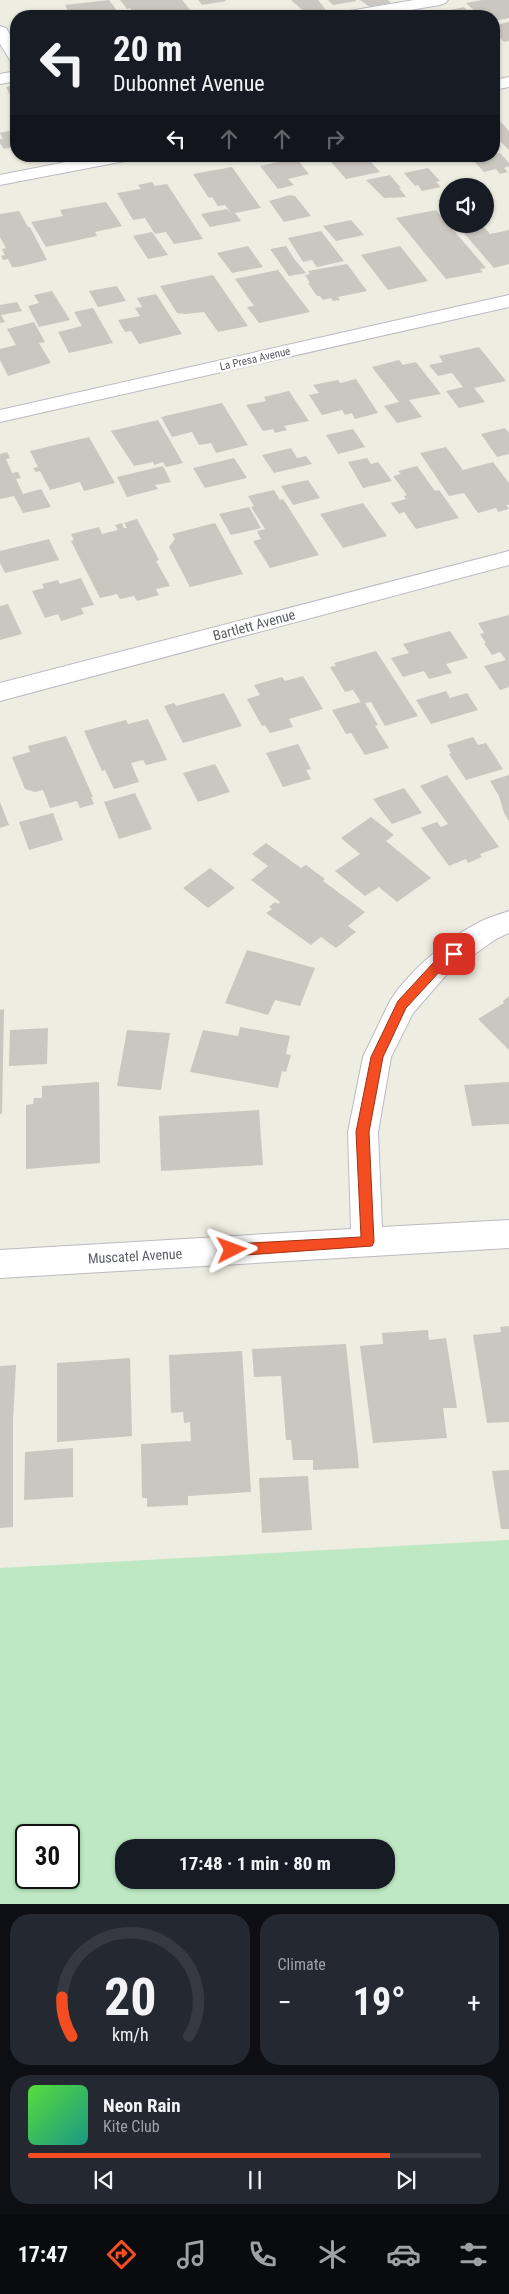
<!DOCTYPE html>
<meta charset="utf-8">
<style>
:root{--surface:#171b24;--page:#242831;--text:#f1f3f6;--muted:#9ea1a6;--line:#363941;--accent:#f44d22}
body{margin:0;font-family:"Roboto Condensed",sans-serif;background:var(--page);color:var(--text);height:100vh;display:flex;flex-direction:column;font-size:19px;white-space:nowrap}
*{box-sizing:border-box;margin:0}
p{font-size:16px;color:var(--muted)}
.icon{flex:none;width:28px;height:28px;fill:none;stroke:currentColor;stroke-width:2;stroke-linecap:round;stroke-linejoin:round}
.map{position:relative;height:1904px;overflow:hidden}
.drawer{display:flex;flex-direction:column;gap:10px;padding:10px;background:#0d0f14;flex:1}
.drawer>*{flex:none}
.top-card{position:absolute;left:10px;top:10px;width:490px;height:152px;border-radius:20px;box-shadow:0 1px 4px #0004;background:#171b24;color:var(--text);overflow:hidden}
.tools{position:absolute;left:439px;top:178px;display:grid;gap:10px}
.tools a{display:grid;place-items:center;width:55px;height:55px;border-radius:50%;background:var(--surface);box-shadow:0 1px 4px #0004;font-size:25px}
.speed{position:absolute;left:15px;top:1824px;display:flex;gap:10px;font-size:25px;font-weight:700;text-align:center}
.speed>*{display:grid;place-content:center;width:65px;height:65px;border-radius:50%;background:var(--surface);box-shadow:0 1px 4px #0004;line-height:1}
.speed .limit{border:2px solid #111;border-radius:8px;background:#fff;color:#111}
.pin{position:absolute;display:grid;place-items:center;width:42px;height:42px;color:#fff;margin:-21px;border-radius:10px;box-shadow:0 2px 8px #0006}
.me{position:absolute;width:55px;margin:-28px;rotate:87deg;stroke-linejoin:round;filter:drop-shadow(0 0 4px #0008)}
.turn{display:flex;align-items:center;gap:18px;height:105px;padding:0 20px;font-size:22px}
.turn .icon{width:65px;height:65px;stroke-width:2.5}
.turn b{display:block;font-size:35px;line-height:42px}
.lanes{display:flex;align-items:center;height:48px;padding:0 20px;background:#0003;justify-content:center;gap:25px;direction:ltr}
.lanes .off{opacity:.35}
.big{font-size:38px;font-weight:700;line-height:1.1}
.drawer .card{flex:1;display:flex;flex-direction:column;justify-content:center;gap:8px;min-width:0;padding:0 18px;border-radius:20px;background:var(--page)}
.drawer .dial{align-items:center;gap:0}
.dial svg{height:130px;overflow:visible;fill:none;stroke:var(--line);stroke-width:7;stroke-linecap:round;text-anchor:middle}
.dial text{fill:var(--text);stroke:none}
.song{display:flex;align-items:center;gap:15px}
.cover{width:60px;height:60px;border-radius:8px;background:linear-gradient(135deg,hsl(110 70% 55%),hsl(170 70% 35%))}
.played{height:5px;border-radius:2px;background:linear-gradient(90deg,var(--accent) 80%,var(--line) 80%)}
.keys{display:flex;justify-content:space-around;direction:ltr}
.heat{display:flex;justify-content:space-between;align-items:center;font-size:28px;direction:ltr}
.drawer .tiles{flex:1;display:grid;gap:10px;grid-template-columns:1fr 1fr}
.card:last-child{grid-column:span 2}
.trip{position:absolute;left:115px;top:1839px;width:280px;height:50px;border-radius:20px;background:var(--surface);box-shadow:0 1px 4px #0004;font-weight:700;line-height:50px;text-align:center}
.menu{display:flex;height:80px;justify-content:space-around;align-items:center;background:#090b0e;color:var(--muted)}
.menu .icon{width:35px;height:35px}
.menu .selected{color:var(--accent)}
.menu b{font-size:22px;color:var(--text)}
.map>svg:first-child{display:block}
.green{fill:#bde8c2;fill-rule:evenodd}
.building{fill:#c9c7bf}
.lines{fill:none;stroke-linecap:round;stroke-linejoin:round}
.minor-casing{stroke:#babbc2;stroke-width:2}
.minor{fill:#fff;fill-rule:evenodd}
.route{fill:#f44d22;stroke:#9f3216}
.labels{text-anchor:middle;dominant-baseline:central;stroke-width:5;stroke-linejoin:round;paint-order:stroke}
.far-street-label{font-size:11px;fill:#5a5d64;stroke:#fff}
.street-label{font-size:14px;fill:#5a5d64;stroke:#fff}
</style>
<div class="map">
<svg width="509" height="1904" viewBox="0 0 509 1904">
<rect width="100%" height="100%" fill="#eeede2"/>
<path class="green" d="M509,1540V1904H0V1568ZM26,1835H69V1878H26ZM124,1848H386V1880H124Z"/>
<g class="building">
<path d="M109,0L121,16H68L64,12L68,11L65,5Z"/>
<path d="M120,0H182L192,12L165,16H137L130,8L127,9Z"/>
<path d="M198,0H226V1L202,5Z"/>
<path d="M291,0H318L330,15L309,16Z"/>
<path d="M328,0H356V1L333,5Z"/>
<path d="M360,0H388L391,3L370,7Z"/>
<path d="M482,0H509V18L494,21V16H480L466,3Z"/>
<path d="M464,7L473,16H446L441,12Z"/>
<path d="M246,12L248,14L263,12L267,16H237L235,14Z"/>
<path d="M509,22V41L504,42L494,32V25Z"/>
<path d="M16,85V107L6,87Z"/>
<path d="M497,118L509,131V150L499,140L494,141V119Z"/>
<path d="M16,129V146L4,149L0,143V139H3L0,133Z"/>
<path d="M500,153L509,163V166L504,168L508,172L500,174L496,169L484,172L472,159Z"/>
<path d="M326,156H377L368,159L380,172L346,179Z"/>
<path d="M296,158L309,174L288,179L294,185L278,189L260,166Z"/>
<path d="M232,167L261,208L235,213L241,221L210,227L201,214L227,209L232,214L225,205L218,206L212,197L209,198L193,174Z"/>
<path d="M428,168L440,181L436,182L441,187L422,191L418,185L415,186L404,173Z"/>
<path d="M390,175L401,188H399L406,197L384,198L366,180Z"/>
<path d="M152,182L155,186L167,184L203,239L174,244L166,232L155,234L145,218L133,220L117,193L141,189L138,185Z"/>
<path d="M290,195L295,196L311,216L284,222L269,201Z"/>
<path d="M106,202L122,226L95,232L97,236L46,247L31,222L63,216L60,210Z"/>
<path d="M436,210L486,268L480,269L483,272L446,279L396,218Z"/>
<path d="M19,211L28,227H30L47,260L18,267H12L8,259L3,260L1,256L5,255L2,249L6,248L0,237V214Z"/>
<path d="M351,220L364,235L336,241L323,226Z"/>
<path d="M456,224H481L490,234L509,230V264L494,268Z"/>
<path d="M321,231L344,261L317,267L312,260L303,262L288,238Z"/>
<path d="M152,232L168,255L148,259L133,236Z"/>
<path d="M248,246L263,267L232,273L217,253Z"/>
<path d="M286,246L295,260L306,273L289,276L270,249Z"/>
<path d="M400,246L428,281L388,290L361,255Z"/>
<path d="M347,264L367,291L338,297L340,300L333,301L331,298L323,300L320,296H317L308,283H310L305,275L310,274L308,271Z"/>
<path d="M278,270L310,312L259,323L247,307L254,306L235,279Z"/>
<path d="M213,275L248,326L218,332L204,312L186,314L177,313L160,286Z"/>
<path d="M117,286L126,301L98,307L89,291Z"/>
<path d="M52,291L70,320L39,327L28,306L39,303L34,295Z"/>
<path d="M156,294L182,334L139,344L131,331L125,332L118,320L140,316L135,308L142,307L137,298Z"/>
<path d="M17,302L22,311L1,315L5,322L0,323V305Z"/>
<path d="M93,308L113,343L69,353L58,332L82,326L74,312Z"/>
<path d="M34,322L45,342L39,343L51,363L8,376L0,360V349L16,345L7,329Z"/>
<path d="M479,347L506,381L474,388L485,402L459,408L446,391L463,387L452,373L438,376L429,365L443,362L439,356Z"/>
<path d="M399,360L403,365L416,362L441,394L409,400L422,417L397,423L384,406L399,402L372,367Z"/>
<path d="M356,379L378,413L355,419L352,413L345,415L342,410L322,415L309,395L319,393L313,385L338,380L340,383Z"/>
<path d="M289,391L309,421L284,426L287,430L275,433L273,429L263,431L246,405L266,401L264,397Z"/>
<path d="M222,403L248,445L216,453L211,443L199,445L192,432L172,437L161,417Z"/>
<path d="M158,420L183,463L166,467L163,462L154,465L153,462L134,466L111,431Z"/>
<path d="M505,428L509,433V454L497,457L481,434Z"/>
<path d="M353,429L365,447L338,454L326,435Z"/>
<path d="M89,437L115,483L84,491L80,482L50,490L40,471L36,472L33,468L38,467L30,451Z"/>
<path d="M446,447L463,470L493,462L509,483V505H506L509,509L498,512L496,508L478,513L464,493L449,496L420,453Z"/>
<path d="M291,448L297,458L306,456L312,464L274,473L262,455Z"/>
<path d="M7,452L10,458L6,459L12,473L18,472L21,478L16,479L23,494L41,489L51,507L23,513L14,496L0,499V454Z"/>
<path d="M234,458L247,478L205,488L193,468Z"/>
<path d="M367,458L371,464L378,462L392,481L363,488L348,462Z"/>
<path d="M163,466L171,482L155,485L158,489L127,497L117,477Z"/>
<path d="M417,466L435,491L439,490L459,518L416,529L404,512L399,514L391,503L406,499L404,496L407,495L393,476L401,474L398,471Z"/>
<path d="M308,480L320,498L293,505L281,486Z"/>
<path d="M274,490L280,500L283,499L319,555L270,568L253,541L261,539L257,531L265,529L251,507L254,506L248,496Z"/>
<path d="M363,503L387,536L343,548L320,514Z"/>
<path d="M249,507L261,528L231,535L219,514Z"/>
<path d="M137,519L159,560L156,561L170,586L156,589L159,595L137,601L134,596L120,599L117,594L100,598L71,541L74,540L71,534L99,527L102,534L118,530L115,525L122,523L124,528H127L124,523Z"/>
<path d="M215,523L243,574L190,587L169,547L175,539L172,534Z"/>
<path d="M49,539L59,560L5,573L0,563V551Z"/>
<path d="M81,578L94,605L81,608L84,614L61,621L58,614L45,618L32,591L44,588L42,584L58,580L60,584Z"/>
<path d="M8,604L22,634L0,640V606Z"/>
<path d="M509,615V687L500,690L484,666L506,660L500,652L492,655L484,643H486L480,634L484,633L478,623Z"/>
<path d="M450,631L468,658L446,664L452,673L429,679L424,671L403,677L391,658L409,653L403,644Z"/>
<path d="M376,651L418,716L385,726L371,702L365,703L378,725L375,726L389,748L365,755L351,733L346,734L332,710L361,702L353,690L345,692L330,667L336,666L334,663Z"/>
<path d="M303,676L323,709L289,719L293,727L270,733L265,725L262,726L247,699L260,695L254,685L282,677L285,681Z"/>
<path d="M446,691L450,698L467,693L478,710L431,724L416,700Z"/>
<path d="M224,693L242,726L183,743L164,706L174,703L176,706Z"/>
<path d="M148,719L167,760L146,765L143,760L131,763L139,782L114,789L105,770L102,771L84,731L126,720L128,724Z"/>
<path d="M66,736L93,797H91L94,804L80,808L77,801L50,808L43,790L35,792L25,789L12,757L30,752L28,746Z"/>
<path d="M473,737L478,745L486,743L503,769L466,780L449,754L451,753L447,745Z"/>
<path d="M298,744L311,769L306,770L311,779L283,787L266,753Z"/>
<path d="M215,764L230,792L198,802L183,773Z"/>
<path d="M447,775L499,847L480,854L482,857L468,863L466,859L449,866L421,828L437,822L441,827L448,824L420,786Z"/>
<path d="M509,775V821L504,813L499,796L490,781Z"/>
<path d="M404,788L422,813L392,824L373,799Z"/>
<path d="M135,793L152,829L119,839L104,802Z"/>
<path d="M0,802L9,825L0,828Z"/>
<path d="M53,813L63,840L29,850L19,822Z"/>
<path d="M371,817L394,835L386,841L431,878L397,902L379,887L365,896L335,871L360,854L341,838Z"/>
<path d="M266,843L301,868L306,865L325,879L323,881L365,912L348,926L356,932L336,948L321,937L311,945L266,913L272,909L269,907L275,902L278,904L280,902L251,880L268,866L252,854Z"/>
<path d="M210,868L235,888L208,908L183,888Z"/>
<path d="M247,950L315,968L300,1006L275,1000L268,1015L225,1003Z"/>
<path d="M509,996V1050L478,1019L504,1003L503,1001Z"/>
<path d="M4,1009L2,1114H0V1010Z"/>
<path d="M240,1027L290,1036L286,1054L291,1055L286,1072L282,1071L278,1088L190,1072L203,1030L238,1036Z"/>
<path d="M48,1028L47,1064L9,1066L10,1030Z"/>
<path d="M127,1030L170,1033L161,1090L117,1086Z"/>
<path d="M99,1082L100,1163L26,1169V1105L33,1104L34,1098H42V1086Z"/>
<path d="M509,1082V1124L472,1126L464,1085Z"/>
<path d="M259,1110L263,1165L161,1171L159,1116Z"/>
<path d="M509,1326V1422L487,1423L473,1335L501,1332L500,1327Z"/>
<path d="M428,1330L429,1340L446,1338L457,1408H443L447,1438L373,1443L360,1346L383,1344L382,1333Z"/>
<path d="M346,1344L359,1468L313,1470V1460H293L291,1440H286L281,1376L254,1377L252,1349Z"/>
<path d="M242,1351L251,1492L188,1496V1505L147,1507V1498H142L141,1444L191,1441L190,1422L184,1423L183,1412L171,1413L169,1355Z"/>
<path d="M130,1358L132,1436L57,1442V1363Z"/>
<path d="M16,1365L13,1420V1527L0,1528V1366Z"/>
<path d="M73,1448V1497L24,1500L25,1452Z"/>
<path d="M509,1470V1529H501L492,1471Z"/>
<path d="M308,1476L312,1530L262,1533L259,1478Z"/>
</g>
<g class="lines">
<defs>
<g id="minor">
<path d="M414,0H448L445,3L440,5L374,16H341L343,13L349,11Z"/>
<path d="M0,26L6,28L16,44V62L10,60L0,44Z"/>
<path d="M16,71V81L0,84V74Z"/>
<path d="M509,77V87L494,90V80Z"/>
<path d="M96,156H134L131,160L125,161L0,185V175Z"/>
<path d="M509,295V307L0,422V410Z"/>
<path d="M509,551V565L0,701V683Z"/>
<path d="M509,911V933L496,939L448,973L413,1013L391,1057L378,1132L382,1227L509,1220V1248L0,1278V1250L351,1229L348,1132L363,1057L388,1005C403,976 447,939 476,924C486,918 498,915 509,911Z"/>
</g>
</defs>
<use href="#minor" class="minor-casing"/>
<use href="#minor" class="minor"/>
</g>
<path class="route" d="M454,949L458,951L460,954L442,969L406,1008L383,1057L369,1132L374,1242L372,1246L232,1256L227,1254L226,1250L227,1246L232,1244L361,1237L356,1132L371,1057L398,1001L434,962Z"/>
<g class="labels">
<g class="far-street-label">
<text transform="translate(255 359) rotate(-13)">La Presa Avenue</text>
</g>
<g class="street-label">
<text transform="translate(254 625) rotate(-15)">Bartlett Avenue</text>
<text transform="translate(135 1256) rotate(-3)">Muscatel Avenue</text>
</g>
</g>
</svg>
<div class="tools">
<a><svg class="icon" aria-label="sound" viewBox="0 0 24 24"><path d="M4 9h4l5-4v14l-5-4H4zM17 9q2 3 0 6"/></svg></a>
</div>
<div class="speed"><div class="limit">30</div></div>
<div class="pin" style="left:454px;top:954px;background:#d93025"><svg class="icon" aria-label="arrive" viewBox="0 0 24 24"><path d="M6 21V4h12l-3 4 3 4H6"/></svg></div>
<svg class="me" style="left:232px;top:1250px" viewBox="-20 -20 40 40"><path d="M0-17L14 15 0 8-14 15z" fill="#f44d22" stroke="#fff" stroke-width="4"/></svg>
<div class="trip">17:48 · 1 min · 80 m</div>
<div class="top-card">
<div class="turn"><svg class="icon" aria-label="left" viewBox="0 0 24 24"><path d="M17 20v-9H6M10 6l-5 5 5 5"/></svg><div><b>20 m</b>Dubonnet Avenue</div></div>
<div class="lanes"><svg class="icon" aria-label="left" viewBox="0 0 24 24"><path d="M17 20v-9H6M10 6l-5 5 5 5"/></svg><svg class="icon off" aria-label="ahead" viewBox="0 0 24 24"><path d="M12 20V5M6 11l6-6 6 6"/></svg><svg class="icon off" aria-label="ahead" viewBox="0 0 24 24"><path d="M12 20V5M6 11l6-6 6 6"/></svg><svg class="icon off" aria-label="right" viewBox="0 0 24 24"><path d="M7 20v-9h11M14 6l5 5-5 5"/></svg></div>
</div>
</div>
<section class="drawer">
<div class="tiles">
<div class="card dial"><svg viewBox="0 0 100 80">
<path d="M14 69A42 42 0 1 1 86 69"/>
<path d="M14 69A42 42 0 0 1 8 45" stroke="#f44d22"/>
<text x="50" y="56" font-size="32" font-weight="700">20</text>
<text x="50" y="72" font-size="11">km/h</text>
</svg></div>
<div class="card"><p>Climate</p>
<div class="heat"><a>−</a><b class="big">19°</b><a>+</a></div>
</div>
<div class="card">
<div class="song"><i class="cover"></i><div><b>Neon Rain</b><p>Kite Club</p></div></div>
<div class="played"></div>
<div class="keys"><svg class="icon" aria-label="previous" viewBox="0 0 24 24"><path d="M18 5L8 12l10 7zM5 5v14"/></svg><svg class="icon" aria-label="pause" viewBox="0 0 24 24"><path d="M8 5v14M16 5v14"/></svg><svg class="icon" aria-label="next" viewBox="0 0 24 24"><path d="M6 5l10 7-10 7zM19 5v14"/></svg></div>
</div>
</div>
</section>
<nav class="menu">
<b>17:47</b>
<svg class="icon selected" aria-label="directions" viewBox="0 0 24 24"><path d="M12 3l9 9-9 9-9-9zM9 14v-3h6M13 9l2 2-2 2"/></svg>
<svg class="icon" aria-label="music" viewBox="0 0 24 24"><path d="M9 18V5l10-2v13"/><circle cx="6" cy="18" r="3"/><circle cx="16" cy="16" r="3"/></svg>
<svg class="icon" aria-label="phone" viewBox="0 0 24 24"><path d="M5 4h4l2 5-3 2q2 4 5 5l2-3 5 2v4C11 20 4 13 5 4z"/></svg>
<svg class="icon" aria-label="climate" viewBox="0 0 24 24"><path d="M12 3v18M4 7l16 10M4 17L20 7"/></svg>
<svg class="icon" aria-label="car" viewBox="0 0 24 24"><path d="M5 17H2v-5l4-1 3-4h7l3 4 3 1v5h-3M9 17h6M6 11h13"/><circle cx="7" cy="17" r="2"/><circle cx="17" cy="17" r="2"/></svg>
<svg class="icon" aria-label="filters" viewBox="0 0 24 24"><path d="M4 7h16M4 17h16"/><circle cx="9" cy="7" r="2"/><circle cx="15" cy="17" r="2"/></svg>
</nav>
